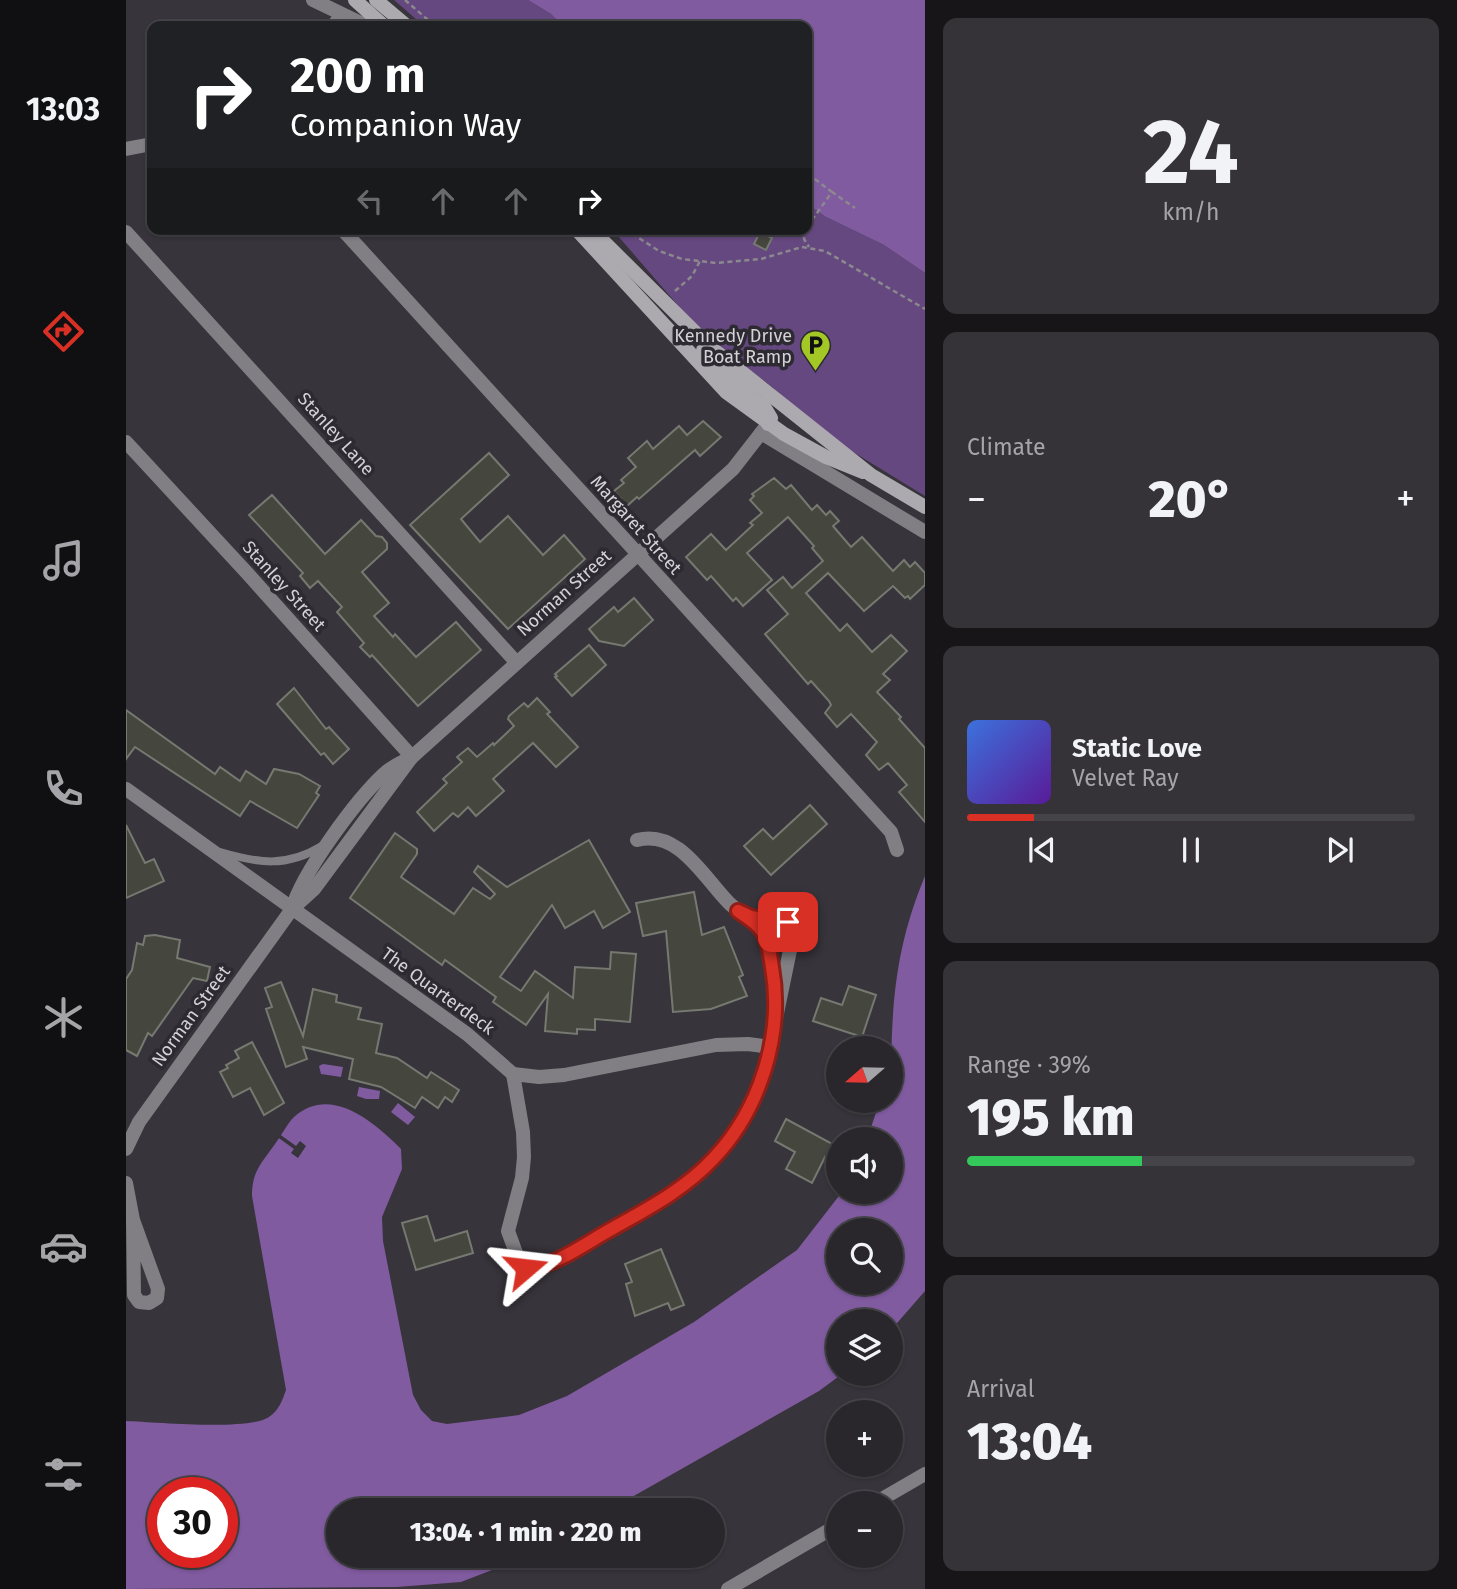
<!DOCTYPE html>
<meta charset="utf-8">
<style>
:root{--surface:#29272c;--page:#353338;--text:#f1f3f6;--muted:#a5a5a9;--line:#454448;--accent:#d93025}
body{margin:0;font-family:"Fira Sans",sans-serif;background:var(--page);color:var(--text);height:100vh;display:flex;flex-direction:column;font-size:26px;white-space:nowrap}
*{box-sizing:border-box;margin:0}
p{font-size:23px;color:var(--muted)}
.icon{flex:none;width:38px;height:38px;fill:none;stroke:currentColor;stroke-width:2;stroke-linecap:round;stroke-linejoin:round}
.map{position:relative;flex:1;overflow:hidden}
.details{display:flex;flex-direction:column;gap:18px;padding:18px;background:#171518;width:532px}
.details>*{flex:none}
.top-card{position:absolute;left:21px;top:21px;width:665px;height:214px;border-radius:14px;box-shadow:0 2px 5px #0004,0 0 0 2px var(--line);background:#202124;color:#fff;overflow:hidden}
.needle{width:46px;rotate:250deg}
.buttons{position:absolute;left:700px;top:1036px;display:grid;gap:14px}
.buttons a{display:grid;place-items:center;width:77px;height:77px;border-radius:50%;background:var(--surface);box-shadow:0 2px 5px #0004,0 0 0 2px var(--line);font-size:35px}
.speed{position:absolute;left:21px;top:1477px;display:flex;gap:14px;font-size:35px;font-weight:700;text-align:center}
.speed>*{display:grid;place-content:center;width:91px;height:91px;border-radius:50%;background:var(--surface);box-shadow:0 2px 5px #0004,0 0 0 2px var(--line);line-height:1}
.speed .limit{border:10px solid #d22;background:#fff;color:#111}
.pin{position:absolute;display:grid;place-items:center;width:60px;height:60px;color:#fff;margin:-30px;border-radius:14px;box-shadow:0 4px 10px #0006}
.me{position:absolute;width:77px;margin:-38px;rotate:73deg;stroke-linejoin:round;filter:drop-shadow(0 0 5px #0008)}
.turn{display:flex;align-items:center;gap:24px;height:147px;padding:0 28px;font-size:32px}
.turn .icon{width:91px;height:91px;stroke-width:2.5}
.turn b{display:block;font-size:49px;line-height:60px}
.lanes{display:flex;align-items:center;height:66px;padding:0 28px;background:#0003;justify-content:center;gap:35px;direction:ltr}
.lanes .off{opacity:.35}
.big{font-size:52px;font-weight:800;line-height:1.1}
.details .tile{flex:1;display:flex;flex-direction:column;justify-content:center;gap:10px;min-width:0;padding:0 24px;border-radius:14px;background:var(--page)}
.details .dial{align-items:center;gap:0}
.dial b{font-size:91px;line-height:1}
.song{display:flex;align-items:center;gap:21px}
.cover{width:84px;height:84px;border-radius:10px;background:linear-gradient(135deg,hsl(220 70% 55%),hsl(270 70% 35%))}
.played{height:7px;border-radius:4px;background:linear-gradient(90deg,var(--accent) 15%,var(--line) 15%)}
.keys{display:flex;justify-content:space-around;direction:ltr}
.heat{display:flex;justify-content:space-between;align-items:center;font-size:38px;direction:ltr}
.charge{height:10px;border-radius:5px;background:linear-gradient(90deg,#34c759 39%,var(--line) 0)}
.trip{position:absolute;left:200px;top:1498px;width:399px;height:70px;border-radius:35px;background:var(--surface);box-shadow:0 2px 5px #0004,0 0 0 2px var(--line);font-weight:800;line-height:70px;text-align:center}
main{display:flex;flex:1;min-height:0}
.tabs{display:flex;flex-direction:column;width:126px;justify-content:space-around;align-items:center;background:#101012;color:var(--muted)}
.tabs .icon{width:49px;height:49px}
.tabs .current{color:var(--accent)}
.tabs b{font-size:32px;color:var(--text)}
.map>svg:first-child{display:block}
.green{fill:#664880}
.water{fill:#805ba0;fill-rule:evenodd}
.pier{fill:#37343b}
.building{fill:#45473f;stroke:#767970;stroke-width:2}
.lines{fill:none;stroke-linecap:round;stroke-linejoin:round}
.path{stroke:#8b898e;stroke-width:2.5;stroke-dasharray:5 3.5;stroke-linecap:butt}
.lane{stroke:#817f83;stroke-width:8}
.street{stroke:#817f83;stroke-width:14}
.secondary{stroke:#aca9af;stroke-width:14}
.route-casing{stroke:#8d1f18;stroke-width:18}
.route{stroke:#d93025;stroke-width:12}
.labels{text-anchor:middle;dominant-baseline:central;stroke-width:7;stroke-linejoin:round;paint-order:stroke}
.poi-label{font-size:18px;fill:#d4d2d7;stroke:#2d2a31;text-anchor:end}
.street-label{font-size:18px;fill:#d4d2d7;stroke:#2d2a31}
</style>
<main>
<nav class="tabs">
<b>13:03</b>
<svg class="icon current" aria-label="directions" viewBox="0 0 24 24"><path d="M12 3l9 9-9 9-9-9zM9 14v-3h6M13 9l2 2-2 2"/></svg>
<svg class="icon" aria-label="music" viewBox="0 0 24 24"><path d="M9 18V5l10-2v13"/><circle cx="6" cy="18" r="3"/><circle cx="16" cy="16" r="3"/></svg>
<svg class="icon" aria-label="phone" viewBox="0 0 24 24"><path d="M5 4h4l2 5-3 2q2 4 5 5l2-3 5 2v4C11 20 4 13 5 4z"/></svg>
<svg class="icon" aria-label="climate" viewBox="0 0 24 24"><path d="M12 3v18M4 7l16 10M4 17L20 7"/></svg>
<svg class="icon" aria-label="car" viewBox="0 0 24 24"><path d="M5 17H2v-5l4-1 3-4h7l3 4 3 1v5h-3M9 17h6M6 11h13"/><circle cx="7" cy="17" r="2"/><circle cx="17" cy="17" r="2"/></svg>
<svg class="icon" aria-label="filters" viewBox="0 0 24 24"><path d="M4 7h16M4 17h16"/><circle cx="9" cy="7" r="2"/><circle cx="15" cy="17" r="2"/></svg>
</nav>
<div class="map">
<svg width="799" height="1589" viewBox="0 0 799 1589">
<rect width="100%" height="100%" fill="#37343b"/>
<g class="green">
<path d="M268,0H402L425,14L437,26H298Z"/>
<path d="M681,204L700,217L758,245L799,273V496L706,439L645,386L597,349L562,317L486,229H681Z"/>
</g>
<g class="water">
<path d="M402,0H799V273L758,245L700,217L681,204V26H437L425,14Z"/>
<path d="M799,876V1291L765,1330V1321H712V1374H716L693,1391L483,1510H212V1556H402L335,1582L271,1587L0,1589V1421C28,1422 123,1431 143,1417C153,1410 156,1401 160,1390L126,1196C126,1171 135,1164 149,1144C155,1136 161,1124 168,1117C205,1084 249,1123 275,1149L276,1169L256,1217L257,1241L287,1395L295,1410L306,1421L321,1424L393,1415L441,1396L568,1322L671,1250L716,1192H765V1139H741L754,1101H765C765,1017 766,955 799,876ZM712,1230H765V1283H712ZM37,1493H96V1552H37Z"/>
<path d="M197,1064L217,1067L215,1077L195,1074L193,1066Z"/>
<path d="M233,1087L254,1091L253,1099H240L231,1096Z"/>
<path d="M272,1103L289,1117L282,1125L265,1112Z"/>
</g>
<path class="pier" d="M152,1133L170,1146L174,1141L180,1146L172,1158L165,1153L168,1149L150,1136Z"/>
<g class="building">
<path d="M634,232L646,238L640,250L628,244Z"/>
<path d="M577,421L595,437L574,456L569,450L513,499L511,497L501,506L488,491L498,483L495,480L510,467L502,458L521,441L527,449L553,426L561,435Z"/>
<path d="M363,453L383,475L335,519L354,542L382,516L417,555L438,535L459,559L382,629L284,525Z"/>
<path d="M648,478L660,489L665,485L686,510L691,505L700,515L704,511L713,521L707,526L725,547L736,537L767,571L778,560L784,567L789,562L799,573V585L784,599L782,596L779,598L767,586L738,611L702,573L680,593L714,631L721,624L746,652L765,635L781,651L757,674L764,680L751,692L775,717L773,719L799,748V822L773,792L781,785L762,763L753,770L740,755L751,742L725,714L711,727L699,713L705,705L703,701L685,681L682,684L639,634L662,614L641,590L657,577L666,588L697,561L686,548L688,546L662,517L621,553L646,580L617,606L610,598L607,601L585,576L581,580L560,557L585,534L600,550L627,525L624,523L636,513L624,500L628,496L626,494Z"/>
<path d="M146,495L199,554L235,520L250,536L256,537L261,543V549L236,572L263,603L248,616L267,637L269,634L290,657L330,622L355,650L292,706L246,655L244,657L234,647L238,643L211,612L216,607L192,581L184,588L174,576L177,573L123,515Z"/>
<path d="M508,598L527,620L498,646L473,641L463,629L488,607L492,612Z"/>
<path d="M463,645L480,665L446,696L429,677L431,676L429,674Z"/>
<path d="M168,688L200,729L203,727L223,749L207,764L198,753L195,755L151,704Z"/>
<path d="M411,698L424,712L421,714L452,747L430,767L407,743L367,779L378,791L350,816L342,807L332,817L327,813L308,831L291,812L321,783L317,779L336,762L331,757L342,748L351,757L367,743L368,745L388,726L382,719L383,716L398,703L402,707Z"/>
<path d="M0,710L89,774L94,767L114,781L120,771L140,784L148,769L173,774L194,786L190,793L193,795L171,828L124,801L114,816L9,747L0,759Z"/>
<path d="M684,805L701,824L645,875L618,846L637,829L647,839Z"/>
<path d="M0,825L19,863L28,859L38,881L0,898Z"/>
<path d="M269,833L291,849V854L275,877L328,914L347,888L364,899L369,894L348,872L352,866L381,887L463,840L504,912L477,928L468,911L439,928L426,905L374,977L395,991L409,971L447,998L449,967L484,969L485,952L510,954L504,1022L469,1019V1030L451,1029V1034L419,1031L422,994L400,1025L367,1002L370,997L319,960L316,965L224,898Z"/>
<path d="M568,892L576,935L598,927L617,975L613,977L621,996L585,1009L547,1012L540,931L517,936L510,903Z"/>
<path d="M29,935L54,940L51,958L84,967L81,981L67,978L26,1036L22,1033L11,1056L0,1050V979L6,970L11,943L17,945L19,936Z"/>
<path d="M155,982L177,1036L187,989L211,995L210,1002L235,1008L232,1019L256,1024L250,1053L271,1058L301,1078L305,1072L333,1090L326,1102L319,1097L312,1108L296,1097L289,1108L255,1087L223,1079L227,1059L177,1047L181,1059L160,1067L140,1009L146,1007L139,988Z"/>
<path d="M723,986L750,995L736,1037L687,1021L695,998L716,1005Z"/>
<path d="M126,1042L158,1103L138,1115L124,1088L107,1097L94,1072L102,1068L100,1065L113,1058L109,1051Z"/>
<path d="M660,1119L712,1147V1165L699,1157L686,1183L660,1169L669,1152L649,1141Z"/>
<path d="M301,1216L309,1241L341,1231L347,1253L290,1270L276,1223Z"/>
<path d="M535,1249L558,1305L545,1310L542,1303L509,1316L500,1284L506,1282L499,1264Z"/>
</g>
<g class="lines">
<g class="path">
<path d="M279,0L309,26"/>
<path d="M682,174L706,192"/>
<path d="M681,227L706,192L729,208"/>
<path d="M499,229L533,251L556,259L590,263L635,259L676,247L699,251L799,309"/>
<path d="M680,229L678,239L683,247"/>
<path d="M549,291L566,276L574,261"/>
</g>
<path class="lane" d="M94,852C132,863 160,868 196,846"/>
<g class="street">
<path d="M187,0L241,26"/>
<path d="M207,26L216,15"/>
<path d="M0,149L26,144"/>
<path d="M216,229L765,832L771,850"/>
<path d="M0,232L390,662"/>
<path d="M635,433L799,532"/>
<path d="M0,442L122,574L286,757"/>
<path d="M0,789L341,1034L387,1074L413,1077L438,1075L590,1045L622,1044L644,1047"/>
<path d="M511,840C553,829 578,878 603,903C613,913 628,919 636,931C646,944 649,977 651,994"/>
<path d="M166,909C176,873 230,800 258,774C266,766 276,762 286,757L607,469L642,424"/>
<path d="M387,1074L397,1132L398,1157L396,1178L382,1231L394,1264L398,1268H405L430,1260L550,1191L574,1172L597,1148L621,1112L635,1078L644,1047L668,931C664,914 642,920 628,917C622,916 617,914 612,911"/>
<path d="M0,1149L13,1122L166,909L188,889L285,758"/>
<path d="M0,1183L7,1220L32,1289L31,1298L23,1303L13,1302L8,1295L7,1220"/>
<path d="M749,1503L799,1474"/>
<path d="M602,1589L712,1525"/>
</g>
<g class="secondary">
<path d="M229,0L258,26"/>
<path d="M250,0L281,26"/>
<path d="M450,229L600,392L658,434L700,457L737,472"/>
<path d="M465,229L583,346L745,475L799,507"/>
<path d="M577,350L612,386L639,408L645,418L642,424"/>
</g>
</g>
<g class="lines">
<defs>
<path id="route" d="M400,1268C428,1267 457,1245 482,1231C519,1210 557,1191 587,1159C634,1110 658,1034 646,967C644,955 643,941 636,931C630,922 620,917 612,911L625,917L662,922"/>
</defs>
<use href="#route" class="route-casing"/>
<use href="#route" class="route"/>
</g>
<defs>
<symbol id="parking-pin" viewBox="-11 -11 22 30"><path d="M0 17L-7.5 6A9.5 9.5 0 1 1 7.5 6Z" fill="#a3c826" stroke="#2d2a31"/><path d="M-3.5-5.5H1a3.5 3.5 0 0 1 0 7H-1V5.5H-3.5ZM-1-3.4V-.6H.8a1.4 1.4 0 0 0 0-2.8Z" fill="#111"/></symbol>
</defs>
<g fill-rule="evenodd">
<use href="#parking-pin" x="672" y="328" width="35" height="47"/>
</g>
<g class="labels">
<g class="poi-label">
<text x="666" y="336">Kennedy Drive<tspan x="666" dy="21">Boat Ramp</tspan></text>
</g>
<g class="street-label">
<text transform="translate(210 434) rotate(48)">Stanley Lane</text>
<text transform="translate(510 525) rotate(48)">Margaret Street</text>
<text transform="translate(158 586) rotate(48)">Stanley Street</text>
<text transform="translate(438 593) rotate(-42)">Norman Street</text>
<text transform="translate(312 991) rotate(36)">The Quarterdeck</text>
<text transform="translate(65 1016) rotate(-54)">Norman Street</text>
</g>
</g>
</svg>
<div class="buttons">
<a><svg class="needle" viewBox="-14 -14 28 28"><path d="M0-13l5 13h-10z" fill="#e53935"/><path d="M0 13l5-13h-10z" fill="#a5a5a9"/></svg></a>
<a><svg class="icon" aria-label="sound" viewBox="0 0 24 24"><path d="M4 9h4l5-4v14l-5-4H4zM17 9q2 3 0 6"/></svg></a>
<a><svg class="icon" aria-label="search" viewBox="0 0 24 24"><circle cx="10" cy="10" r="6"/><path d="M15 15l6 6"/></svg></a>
<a><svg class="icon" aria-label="layers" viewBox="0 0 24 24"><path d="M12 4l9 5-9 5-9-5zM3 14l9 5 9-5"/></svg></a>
<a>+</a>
<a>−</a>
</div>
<div class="speed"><div class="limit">30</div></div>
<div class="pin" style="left:662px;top:922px;background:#d93025"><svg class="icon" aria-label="arrive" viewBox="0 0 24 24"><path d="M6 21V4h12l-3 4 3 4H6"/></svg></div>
<svg class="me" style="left:400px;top:1268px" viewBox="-20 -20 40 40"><path d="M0-17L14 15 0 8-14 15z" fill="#d93025" stroke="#fff" stroke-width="4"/></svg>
<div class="trip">13:04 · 1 min · 220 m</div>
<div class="top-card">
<div class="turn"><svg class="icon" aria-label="right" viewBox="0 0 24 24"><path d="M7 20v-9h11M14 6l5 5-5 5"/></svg><div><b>200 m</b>Companion Way</div></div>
<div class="lanes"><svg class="icon off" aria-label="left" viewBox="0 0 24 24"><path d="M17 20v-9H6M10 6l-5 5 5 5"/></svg><svg class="icon off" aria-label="ahead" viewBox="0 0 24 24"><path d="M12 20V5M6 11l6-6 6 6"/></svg><svg class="icon off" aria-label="ahead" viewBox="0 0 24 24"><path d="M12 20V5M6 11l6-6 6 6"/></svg><svg class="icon" aria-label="right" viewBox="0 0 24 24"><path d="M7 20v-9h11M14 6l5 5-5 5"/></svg></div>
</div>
</div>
<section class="details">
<div class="tile dial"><b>24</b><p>km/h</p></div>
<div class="tile"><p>Climate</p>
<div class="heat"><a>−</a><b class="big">20°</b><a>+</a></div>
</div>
<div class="tile">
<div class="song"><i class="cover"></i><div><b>Static Love</b><p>Velvet Ray</p></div></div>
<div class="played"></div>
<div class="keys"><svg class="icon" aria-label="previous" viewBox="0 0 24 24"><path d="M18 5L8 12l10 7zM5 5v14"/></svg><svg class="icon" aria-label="pause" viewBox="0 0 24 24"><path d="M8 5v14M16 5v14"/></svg><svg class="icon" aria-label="next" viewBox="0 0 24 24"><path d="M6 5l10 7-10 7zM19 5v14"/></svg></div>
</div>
<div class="tile"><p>Range · 39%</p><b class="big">195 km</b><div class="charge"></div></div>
<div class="tile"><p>Arrival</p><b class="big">13:04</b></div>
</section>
</main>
